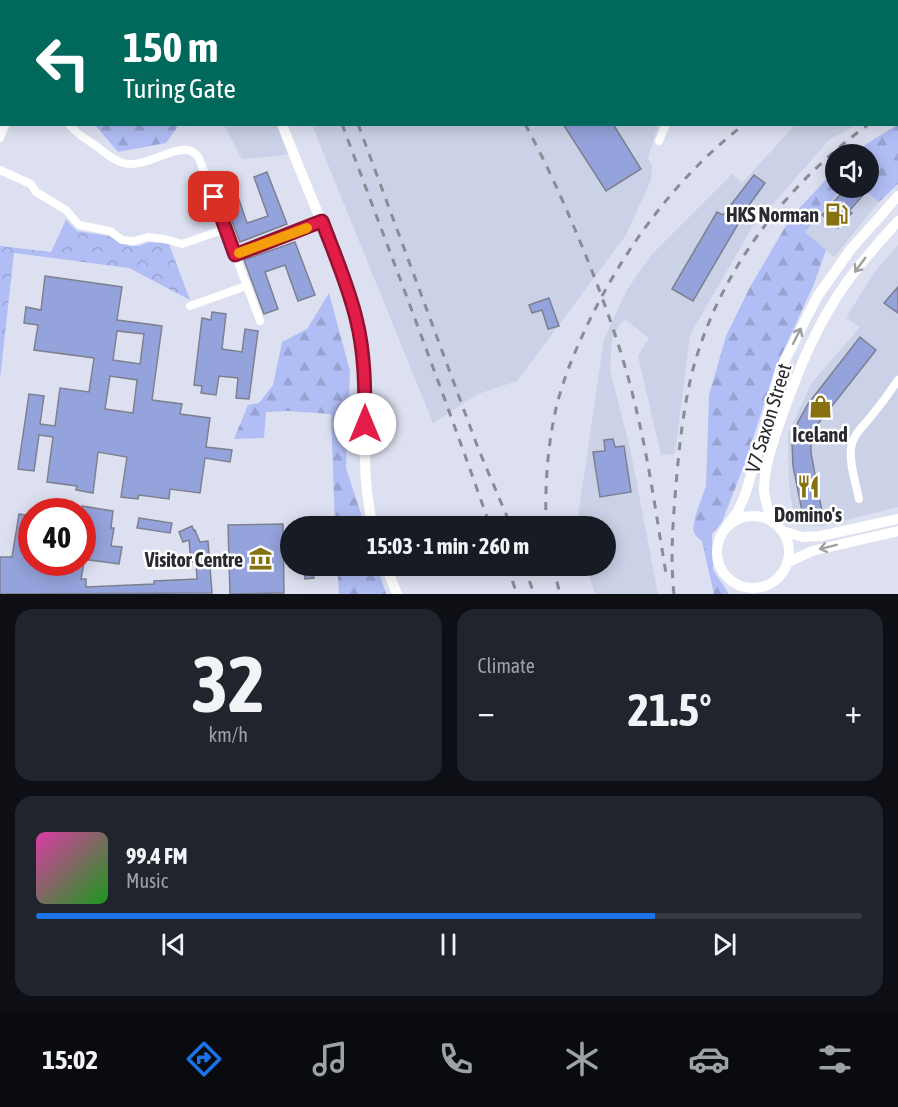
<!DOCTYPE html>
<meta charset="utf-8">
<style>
:root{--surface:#171b24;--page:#20242c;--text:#f1f3f6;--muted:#9ea1a6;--line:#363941;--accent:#1a73e8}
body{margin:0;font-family:"Asap Condensed",sans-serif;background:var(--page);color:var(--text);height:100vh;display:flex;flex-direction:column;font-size:22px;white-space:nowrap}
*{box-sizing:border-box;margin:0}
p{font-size:20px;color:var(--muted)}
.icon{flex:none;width:33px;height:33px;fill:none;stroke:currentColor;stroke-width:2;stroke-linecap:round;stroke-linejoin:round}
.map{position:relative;height:594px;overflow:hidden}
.panel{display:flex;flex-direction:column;gap:15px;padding:15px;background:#0d0f14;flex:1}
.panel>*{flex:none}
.banner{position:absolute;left:0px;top:0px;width:898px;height:126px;box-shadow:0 3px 15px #0003;background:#00695c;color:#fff;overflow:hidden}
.tools{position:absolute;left:825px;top:144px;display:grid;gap:12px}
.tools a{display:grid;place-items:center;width:54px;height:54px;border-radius:50%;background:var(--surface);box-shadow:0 3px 15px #0003;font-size:30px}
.speed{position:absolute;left:18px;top:498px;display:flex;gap:12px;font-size:30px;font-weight:700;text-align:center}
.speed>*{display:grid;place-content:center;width:78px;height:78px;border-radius:50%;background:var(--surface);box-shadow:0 3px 15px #0003;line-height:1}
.speed .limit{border:9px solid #d22;background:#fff;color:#111}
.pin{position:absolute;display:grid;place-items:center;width:51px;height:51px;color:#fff;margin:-26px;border-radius:12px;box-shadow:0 3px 9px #0006}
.me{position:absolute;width:66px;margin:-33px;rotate:0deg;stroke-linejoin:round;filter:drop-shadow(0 0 4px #0008)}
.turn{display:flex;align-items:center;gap:21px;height:126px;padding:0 24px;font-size:27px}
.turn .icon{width:78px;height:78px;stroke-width:2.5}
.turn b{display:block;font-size:42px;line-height:51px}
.big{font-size:45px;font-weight:700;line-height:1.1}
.panel .card{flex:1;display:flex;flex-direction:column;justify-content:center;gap:9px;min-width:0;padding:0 21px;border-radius:18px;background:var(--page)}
.panel .dial{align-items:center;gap:0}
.dial b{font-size:78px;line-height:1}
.song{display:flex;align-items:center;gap:18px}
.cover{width:72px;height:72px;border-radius:9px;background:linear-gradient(135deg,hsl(320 70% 55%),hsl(120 70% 35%))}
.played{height:6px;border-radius:3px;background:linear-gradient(90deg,var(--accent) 75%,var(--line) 75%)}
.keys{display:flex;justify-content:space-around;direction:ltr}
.heat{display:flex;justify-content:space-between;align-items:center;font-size:33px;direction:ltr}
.panel .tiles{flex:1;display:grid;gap:15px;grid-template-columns:1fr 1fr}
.card:last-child{grid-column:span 2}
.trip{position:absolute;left:280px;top:516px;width:336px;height:60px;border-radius:30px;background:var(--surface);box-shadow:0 3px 15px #0003;font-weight:700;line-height:60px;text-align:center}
.menu{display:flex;height:96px;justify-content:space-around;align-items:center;background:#090b0e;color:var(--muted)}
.menu .icon{width:42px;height:42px}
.menu .current{color:var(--accent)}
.menu b{font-size:27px;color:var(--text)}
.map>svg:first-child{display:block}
.built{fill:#cbd1e6}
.forest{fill:url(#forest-firs)}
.park{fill:url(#park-crowns)}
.building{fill:#95a3dc;stroke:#7d808e;stroke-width:1.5;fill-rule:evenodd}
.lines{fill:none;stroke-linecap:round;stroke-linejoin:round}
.minor{stroke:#fff;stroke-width:8}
.tertiary{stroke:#fff;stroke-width:10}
.secondary{stroke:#fff;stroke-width:10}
.rail{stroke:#898c97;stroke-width:3;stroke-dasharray:8 8;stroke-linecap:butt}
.oneway{stroke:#9f9fa2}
.route-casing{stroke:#92132f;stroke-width:15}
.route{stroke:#e11d48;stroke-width:10}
.slow{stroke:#f59e0b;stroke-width:10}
.labels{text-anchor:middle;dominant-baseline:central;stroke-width:5;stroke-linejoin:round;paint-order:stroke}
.poi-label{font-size:20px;font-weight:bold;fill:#292a30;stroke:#fff;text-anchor:end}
.street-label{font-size:20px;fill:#292a30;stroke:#fff}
</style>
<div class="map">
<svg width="898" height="594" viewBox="0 0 898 594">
<defs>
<pattern id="forest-firs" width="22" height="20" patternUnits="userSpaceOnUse" patternTransform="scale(1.5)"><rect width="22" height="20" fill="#b1bef5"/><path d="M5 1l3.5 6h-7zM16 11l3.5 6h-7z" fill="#98a3d2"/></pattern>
<pattern id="park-crowns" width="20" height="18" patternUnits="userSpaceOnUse" patternTransform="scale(1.5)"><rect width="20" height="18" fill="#b1bef5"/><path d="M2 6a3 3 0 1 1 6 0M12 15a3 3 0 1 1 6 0" fill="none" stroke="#98a3d2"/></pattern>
</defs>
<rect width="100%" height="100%" fill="#dce0f0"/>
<g class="built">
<path d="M43,0H235V1L48,2Z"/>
<path d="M264,0H718L717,2H264Z"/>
<path d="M224,125H282L293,153L277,156L242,159Z"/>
<path d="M313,125H658L648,158L652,166L651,180L626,235L517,381L478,394L433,423L316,135Z"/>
<path d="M795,125H856L829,140L751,229L690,335L675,454L661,455L638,356L649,338L626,320L621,322L612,338L610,370L630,448L658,594H595L586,566H606V526H579L578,516L604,339L627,290L651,255L732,174L742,183Z"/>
<path d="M842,188H861L879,202L834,257L805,232Z"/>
<path d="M898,245V507L822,526L796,525L789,487L788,435L811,384L860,327L846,318L876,270Z"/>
</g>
<g class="forest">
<path d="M898,124V184L879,202L861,188H868V154H851Z"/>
<path d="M95,125H179L166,143L118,152Z"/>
<path d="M835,170L836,188H842L805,232L826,250L814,284L776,367L746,460L722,522L712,534L713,570L729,594H714L702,541L696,536L693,530L695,517L706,486L709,395L726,336L750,287L791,217Z"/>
<path d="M329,293L350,371L346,468L365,526H335L331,414L288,411L266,412L264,438L234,439L248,405L259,403L273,385L282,342L307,329Z"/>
<path d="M337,566H377L386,594H339Z"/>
</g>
<path class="park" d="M66,220L77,231L109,236L130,246H139L149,242L169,244L190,300L129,268L14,253L0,379V246L51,252Z"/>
<g class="building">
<path d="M563,124H613L641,169L606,191Z"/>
<path d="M267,172L287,224L240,242L220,190L234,185L247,223L268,216L254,177Z"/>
<path d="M754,175L765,183L736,223L738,224L693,301L672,289L717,212L723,215Z"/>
<path d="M846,188H858L865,193L849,211L852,213L838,228L822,215Z"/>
<path d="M295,242L315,295L298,301L285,265L265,272L278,309L264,314L244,260Z"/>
<path d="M45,276L122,287L117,320L162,326L152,400L182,404L180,414L210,418L206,447L232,450L230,462L205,458L200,493L170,489L169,499L139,495L138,499L121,497L127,457L98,452L93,493L76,490L77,486L47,482L53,437L39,435L34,471L18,469L29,394L44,396L40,424L55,426L60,388L89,392L94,358L34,350L38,325L24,323L26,307L41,310ZM117,331L144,334L140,364L113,360ZM110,376L137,380L133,413L105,409Z"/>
<path d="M898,287V313L884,303Z"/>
<path d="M549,298L559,326L548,329L542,310L532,313L529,305Z"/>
<path d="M212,312L226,314L222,349L242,352L245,329L258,331L249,399L236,398L238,378L219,376L216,395L201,393L202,386L194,385L202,318L211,320Z"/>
<path d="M860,337L876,350L817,425L811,443V453L823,517L804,521L793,466L792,443L794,433L798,422L808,404Z"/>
<path d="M613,439L615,447L624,446L631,492L600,497L593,452L605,451L604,440Z"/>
<path d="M82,506L113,511L111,528H114L111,546L122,547L119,564L82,559Z"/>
<path d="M19,514L32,516V563H37V568H60V564L66,565V562H84L81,579H86V587L154,584V581L197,579L196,562H191L189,540L183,542L179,532L192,526L194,531L195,530L200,542L208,541L212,593L0,594V557H12Z"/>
<path d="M139,518L172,523L170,533L137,528Z"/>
<path d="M283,524L284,593L230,594L228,525Z"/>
<path d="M304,566H313L314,578L305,579Z"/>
</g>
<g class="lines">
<g class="minor">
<path d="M725,2L726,0"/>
<path d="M69,124C76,134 86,139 95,145C104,152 112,160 123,163C144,169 171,147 188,150C193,151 196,154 199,158L260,321"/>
<path d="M0,138L6,124"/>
<path d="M659,141L666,124"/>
<path d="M0,170L31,184L36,192L66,210L79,225L110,231L122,240L134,241L148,237L165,239L182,244L225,229"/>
<path d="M235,255L322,221"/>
<path d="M190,306L246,286"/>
<path d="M859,499C856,483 849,464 851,449C852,434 865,425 873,414C882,403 890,392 898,380"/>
</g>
<g class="tertiary">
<path d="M235,0V2"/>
<path d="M282,124C298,167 317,209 333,252C346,285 358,318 363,353C370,412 358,468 373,526"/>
<path d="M782,531L803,537L821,536L898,519"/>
<path d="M787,563L812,551L898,531"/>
<path d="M386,566L397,594"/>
</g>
<g class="secondary">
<circle cx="753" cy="552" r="36"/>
<path d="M772,522C769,512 765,501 764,491C764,465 774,439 782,416C796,377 811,338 833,303C851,273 875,247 898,221"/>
<path d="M726,527L738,511L745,495L754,465L780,370L817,297L851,249L898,196"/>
</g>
<g class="rail">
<path d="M293,0L294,2"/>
<path d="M315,0L316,2"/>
<path d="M447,0L448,2"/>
<path d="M897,39H898"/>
<path d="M897,106L898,105"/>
<path d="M342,124C392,258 443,391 490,526"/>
<path d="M358,124L478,448L511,526"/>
<path d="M525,124C549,168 569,214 588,261C608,311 626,363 638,417C650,468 657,521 666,573"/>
<path d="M546,526C545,488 547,451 555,413C561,385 572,358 584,332C620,254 676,176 745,124"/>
<path d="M507,566L517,594"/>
<path d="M524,566L534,594"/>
<path d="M553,566L560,594"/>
<path d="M674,594C670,558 673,521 676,485C679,448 683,412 691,377C716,275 785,185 869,124"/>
</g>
</g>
<defs><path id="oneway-shaft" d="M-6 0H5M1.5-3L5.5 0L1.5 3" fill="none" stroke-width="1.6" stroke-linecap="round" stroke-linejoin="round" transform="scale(1.5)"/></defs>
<g class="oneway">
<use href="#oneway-shaft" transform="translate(860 265) rotate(126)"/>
<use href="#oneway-shaft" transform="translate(797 336) rotate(-63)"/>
<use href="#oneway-shaft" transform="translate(828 547) rotate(166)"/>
</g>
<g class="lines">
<defs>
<path id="route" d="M214,197L235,255L322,221C334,253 348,285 356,318C365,353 365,388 365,424"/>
</defs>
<use href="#route" class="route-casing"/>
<use href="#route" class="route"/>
<path class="slow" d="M239,253L307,228"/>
</g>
<defs>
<symbol id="fuel-bare" viewBox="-9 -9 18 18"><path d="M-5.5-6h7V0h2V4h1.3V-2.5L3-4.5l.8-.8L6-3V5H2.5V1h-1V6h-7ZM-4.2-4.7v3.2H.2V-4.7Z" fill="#877010" stroke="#fff" stroke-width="2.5" paint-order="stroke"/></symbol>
<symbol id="shop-bare" viewBox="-9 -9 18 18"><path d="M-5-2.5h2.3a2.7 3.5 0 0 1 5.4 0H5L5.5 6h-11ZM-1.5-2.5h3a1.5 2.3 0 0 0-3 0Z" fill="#877010" stroke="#fff" stroke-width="2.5" paint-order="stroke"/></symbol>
<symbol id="restaurant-bare" viewBox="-9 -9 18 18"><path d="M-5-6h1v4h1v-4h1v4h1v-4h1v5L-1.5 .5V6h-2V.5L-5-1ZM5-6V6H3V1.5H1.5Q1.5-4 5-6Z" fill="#877010" stroke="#fff" stroke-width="2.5" paint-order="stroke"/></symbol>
<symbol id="museum-bare" viewBox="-9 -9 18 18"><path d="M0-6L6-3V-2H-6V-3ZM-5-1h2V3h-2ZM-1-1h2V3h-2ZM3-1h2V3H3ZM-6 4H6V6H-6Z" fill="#877010" stroke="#fff" stroke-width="2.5" paint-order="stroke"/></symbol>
</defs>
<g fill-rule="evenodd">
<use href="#fuel-bare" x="820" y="198" width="33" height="33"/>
<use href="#shop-bare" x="804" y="390" width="33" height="33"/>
<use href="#restaurant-bare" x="792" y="470" width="33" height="33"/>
<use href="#museum-bare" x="244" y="542" width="33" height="33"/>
</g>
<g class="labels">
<g class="poi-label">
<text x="819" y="214">HKS Norman</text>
<text x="820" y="434" text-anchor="middle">Iceland</text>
<text x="808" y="514" text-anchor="middle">Domino's</text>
<text x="243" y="559">Visitor Centre</text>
</g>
<g class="street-label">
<text transform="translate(768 418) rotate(-73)">V7 Saxon Street</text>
</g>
</g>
</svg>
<div class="tools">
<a><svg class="icon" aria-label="sound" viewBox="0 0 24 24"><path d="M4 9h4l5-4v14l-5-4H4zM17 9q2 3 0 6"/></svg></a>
</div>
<div class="speed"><div class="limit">40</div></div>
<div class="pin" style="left:214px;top:197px;background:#d93025"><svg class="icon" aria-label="arrive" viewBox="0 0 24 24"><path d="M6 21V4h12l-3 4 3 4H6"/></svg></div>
<svg class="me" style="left:365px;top:424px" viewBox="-20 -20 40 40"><circle r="19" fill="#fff"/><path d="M0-13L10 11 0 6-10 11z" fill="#e11d48"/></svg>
<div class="trip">15:03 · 1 min · 260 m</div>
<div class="banner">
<div class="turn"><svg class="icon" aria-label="left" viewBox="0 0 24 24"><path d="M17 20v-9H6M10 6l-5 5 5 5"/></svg><div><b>150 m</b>Turing Gate</div></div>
</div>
</div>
<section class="panel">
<div class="tiles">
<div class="card dial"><b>32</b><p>km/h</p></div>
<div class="card"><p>Climate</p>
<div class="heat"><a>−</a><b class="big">21.5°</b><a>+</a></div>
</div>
<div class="card">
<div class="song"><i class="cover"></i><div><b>99.4 FM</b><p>Music</p></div></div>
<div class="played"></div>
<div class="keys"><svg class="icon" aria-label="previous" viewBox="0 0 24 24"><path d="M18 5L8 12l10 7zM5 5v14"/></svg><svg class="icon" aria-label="pause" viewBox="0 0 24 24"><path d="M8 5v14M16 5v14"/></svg><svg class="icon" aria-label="next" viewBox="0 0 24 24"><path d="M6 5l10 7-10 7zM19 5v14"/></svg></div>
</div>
</div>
</section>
<nav class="menu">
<b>15:02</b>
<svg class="icon current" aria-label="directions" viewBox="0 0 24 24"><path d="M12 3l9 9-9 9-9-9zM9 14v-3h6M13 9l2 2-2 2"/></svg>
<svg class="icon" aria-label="music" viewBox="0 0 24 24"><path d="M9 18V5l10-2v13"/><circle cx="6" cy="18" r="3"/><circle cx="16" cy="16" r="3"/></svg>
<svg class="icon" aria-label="phone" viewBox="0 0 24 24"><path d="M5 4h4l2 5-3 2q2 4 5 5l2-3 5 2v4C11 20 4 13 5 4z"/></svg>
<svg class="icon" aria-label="climate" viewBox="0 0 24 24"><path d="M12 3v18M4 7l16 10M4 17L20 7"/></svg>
<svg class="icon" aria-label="car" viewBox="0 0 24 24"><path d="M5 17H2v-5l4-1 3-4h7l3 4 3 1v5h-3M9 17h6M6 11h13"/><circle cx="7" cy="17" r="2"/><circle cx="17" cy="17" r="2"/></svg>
<svg class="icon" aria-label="filters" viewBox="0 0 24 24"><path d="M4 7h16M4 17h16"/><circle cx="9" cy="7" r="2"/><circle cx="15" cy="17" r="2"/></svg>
</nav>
